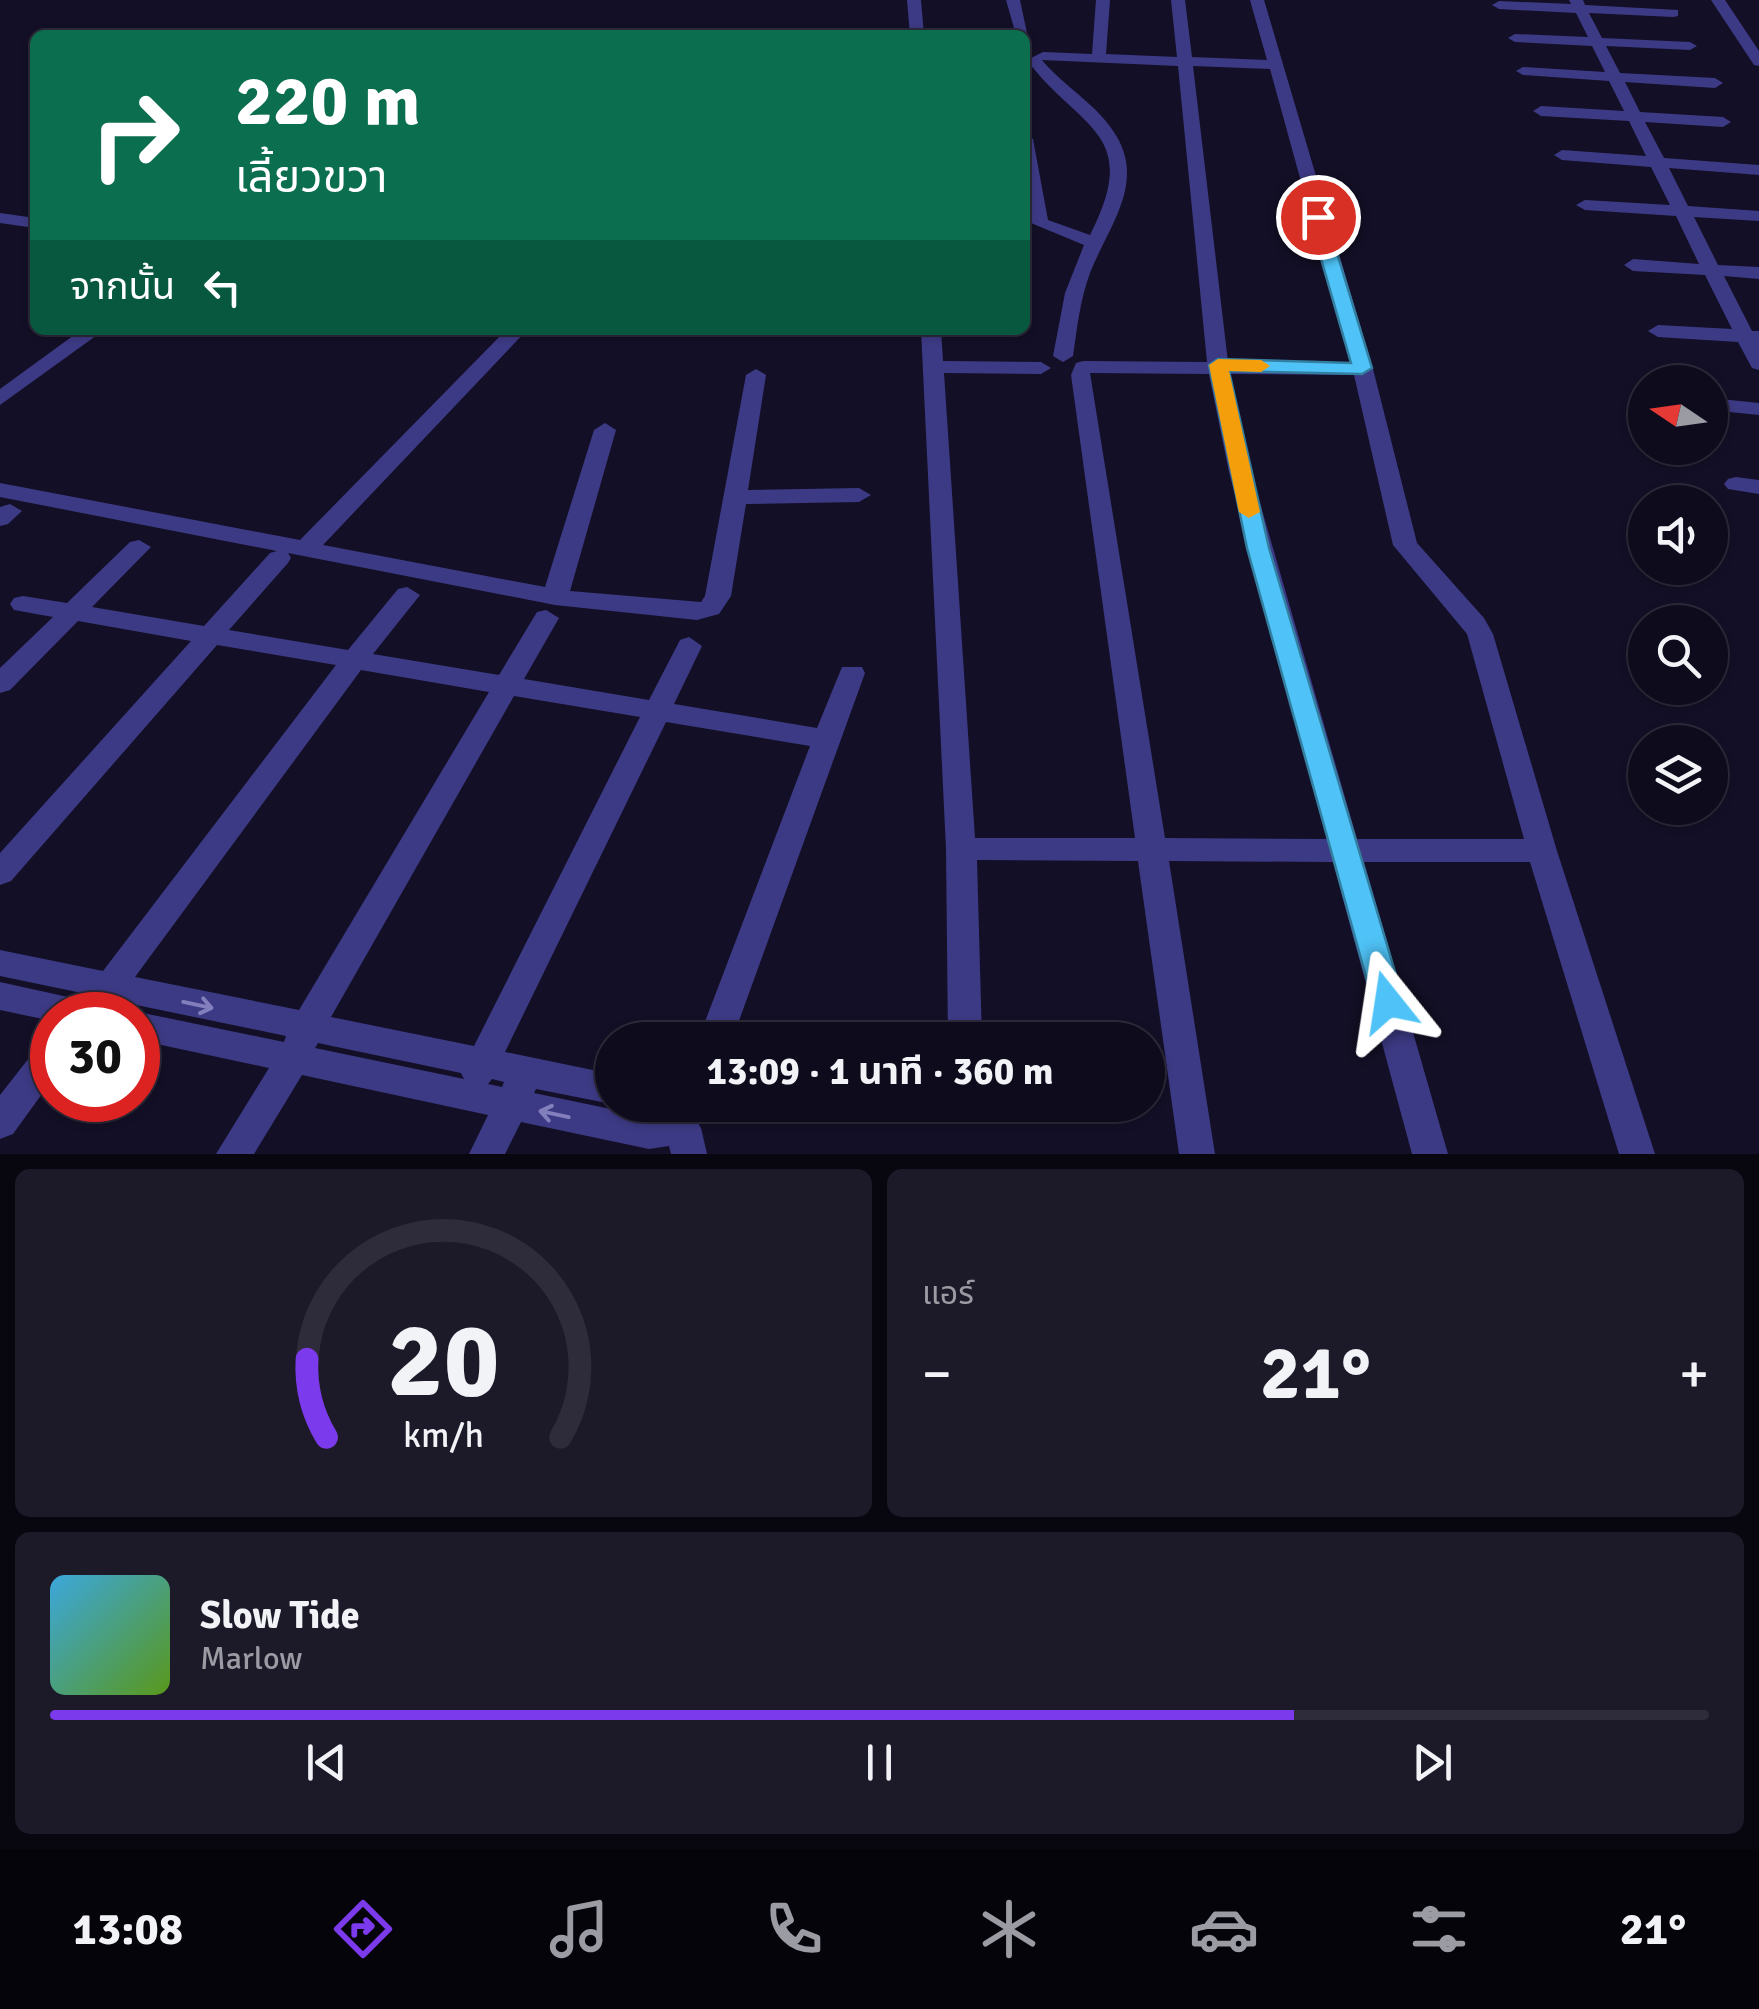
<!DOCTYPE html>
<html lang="th">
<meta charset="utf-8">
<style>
:root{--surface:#0e0b1c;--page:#1c1929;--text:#f1f3f6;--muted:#9b9ba3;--line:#2e2b3b;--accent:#7c3aed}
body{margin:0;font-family:Signika,"Noto Sans Thai",sans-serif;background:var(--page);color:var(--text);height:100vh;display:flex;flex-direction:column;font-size:38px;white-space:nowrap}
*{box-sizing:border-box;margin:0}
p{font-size:32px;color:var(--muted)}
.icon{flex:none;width:55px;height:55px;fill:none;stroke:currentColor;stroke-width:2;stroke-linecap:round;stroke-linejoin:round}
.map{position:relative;height:1154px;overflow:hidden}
.side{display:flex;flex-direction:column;gap:15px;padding:15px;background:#08060f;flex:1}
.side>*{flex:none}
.top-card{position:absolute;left:30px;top:30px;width:1000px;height:305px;border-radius:15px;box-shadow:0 2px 8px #0004,0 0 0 2px var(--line);background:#0b6e4f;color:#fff;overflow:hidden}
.needle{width:65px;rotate:283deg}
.tools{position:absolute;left:1628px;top:365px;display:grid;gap:20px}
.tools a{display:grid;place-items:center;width:100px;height:100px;border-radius:50%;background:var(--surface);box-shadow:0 2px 8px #0004,0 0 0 2px var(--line);font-size:50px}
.speed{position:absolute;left:30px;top:992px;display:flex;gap:20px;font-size:50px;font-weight:700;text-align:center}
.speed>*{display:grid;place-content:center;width:130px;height:130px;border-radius:50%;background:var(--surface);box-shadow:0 2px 8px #0004,0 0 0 2px var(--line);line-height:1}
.speed .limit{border:15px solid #d22;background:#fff;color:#111}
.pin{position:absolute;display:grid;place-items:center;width:85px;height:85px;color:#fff;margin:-42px;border:5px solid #fff;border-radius:50%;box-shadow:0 2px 10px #0007}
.me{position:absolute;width:110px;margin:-55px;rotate:345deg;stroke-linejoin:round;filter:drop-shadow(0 0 8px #0008)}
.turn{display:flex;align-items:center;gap:35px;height:210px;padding:0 40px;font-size:45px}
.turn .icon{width:130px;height:130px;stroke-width:2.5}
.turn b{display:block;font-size:70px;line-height:85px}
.then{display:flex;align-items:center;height:95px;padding:0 40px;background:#0003;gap:20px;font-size:38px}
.big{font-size:75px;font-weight:700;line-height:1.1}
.side .widget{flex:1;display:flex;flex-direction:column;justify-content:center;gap:15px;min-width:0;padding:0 35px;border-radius:15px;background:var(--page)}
.side .dial{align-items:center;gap:0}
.dial svg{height:260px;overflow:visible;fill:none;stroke:var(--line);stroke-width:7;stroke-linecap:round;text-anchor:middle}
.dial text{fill:var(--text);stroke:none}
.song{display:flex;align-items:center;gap:30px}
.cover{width:120px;height:120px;border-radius:15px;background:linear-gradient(135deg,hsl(200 70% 55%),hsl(90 70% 35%))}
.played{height:10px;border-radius:5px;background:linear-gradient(90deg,var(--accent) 75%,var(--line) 75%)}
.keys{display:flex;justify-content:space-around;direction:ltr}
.heat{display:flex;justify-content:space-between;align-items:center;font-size:55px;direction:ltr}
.side .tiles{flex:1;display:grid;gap:15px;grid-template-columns:1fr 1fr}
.widget:last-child{grid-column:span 2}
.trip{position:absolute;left:595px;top:1022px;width:570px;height:100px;border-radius:50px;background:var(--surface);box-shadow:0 2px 8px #0004,0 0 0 2px var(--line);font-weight:700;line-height:100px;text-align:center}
.tabs{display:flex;height:160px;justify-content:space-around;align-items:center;background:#06040b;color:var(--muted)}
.tabs .icon{width:70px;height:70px}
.tabs .selected{color:var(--accent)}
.tabs b{font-size:45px;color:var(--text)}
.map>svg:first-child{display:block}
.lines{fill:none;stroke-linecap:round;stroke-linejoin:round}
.minor{fill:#3d3a85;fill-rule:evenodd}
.oneway{stroke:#837fbc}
.route{fill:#4fc3f7;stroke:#337fa1;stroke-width:2.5}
.slow{fill:#f59e0b}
</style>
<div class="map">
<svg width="1759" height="1154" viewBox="0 0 1759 1154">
<rect width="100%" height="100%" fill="#130f26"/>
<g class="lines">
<g class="minor">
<path d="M907,0H921L924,35H910Z"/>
<path d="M1006,0H1020L1028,38L1016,35Z"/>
<path d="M1096,0H1110L1106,54L1177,57L1171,0H1185L1192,57L1267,60L1250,0H1264L1373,369L1417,543L1484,618L1493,634L1557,851L1655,1154H1619L1530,862H1364L1448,1154H1412L1333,862L1169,861L1215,1154H1179L1138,861L977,860L982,1040H948L946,849L921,330H941L943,361L1041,362L1051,368L1041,374L944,373L975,838H1135L1071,375L1076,363L1083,361L1207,362L1178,66L1042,60C1065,88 1099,105 1117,137C1145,185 1107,229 1090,273C1080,300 1077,328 1073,356L1063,362L1053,356L1065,293L1084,245L1031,223L1025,187V134L1033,139L1048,220L1090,235C1143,131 1079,130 1027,60L1043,52L1092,54ZM1193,66L1270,69L1351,363L1228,362ZM1090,373L1209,374L1229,472L1327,839L1165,838ZM1230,374L1354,375L1393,545L1467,634L1524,839H1357L1251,472Z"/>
<path d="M1569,0H1583L1585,5L1678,10V16L1673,17L1589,13L1602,38L1690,42L1697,46L1690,50L1606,46L1620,73L1715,78L1723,83L1715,88L1625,82L1640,112L1723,117L1731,122L1723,127L1645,122L1664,158L1759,165V175L1669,168L1688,206L1759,211V221L1694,217L1718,265L1759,267V279L1724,276L1752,331H1759V370L1752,368L1738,342L1658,337L1648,331L1658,325L1732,329L1705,275L1633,271L1624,265L1633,259L1699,264L1676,216L1585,210L1576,205L1585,200L1670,205L1651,167L1562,160L1554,155L1562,150L1646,156L1629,121L1541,116L1533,111L1541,106L1624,111L1609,81L1523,75L1516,71L1523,67L1605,72L1592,46L1515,42L1508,38L1515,34L1588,37L1576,13L1499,9L1492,5L1499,1L1571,4Z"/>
<path d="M1711,0H1725L1759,51V66L1754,65Z"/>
<path d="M0,213L35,218V228L0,223Z"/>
<path d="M81,330H104L0,405V389Z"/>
<path d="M506,330H527L323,545L545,587L594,430L605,423L616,430L570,591L701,602L705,596L746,375L756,369L766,375L748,490L859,488L871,495L859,502L746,504L731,596L719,614L697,620L555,605L288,553L291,558L288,563L229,630L348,650L398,589L407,587L420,595L373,654L499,675L537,612L546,610L559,618L524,679L649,700L680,640L689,637L702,646L674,704L817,728L842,667H862L865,673L732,1040H698L810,746L666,722L505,1052L612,1074V1104L536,1089L534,1093L649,1117L654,1116L649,1105H687L701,1128L707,1154H671L669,1146L649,1149L521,1122L505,1154H469L488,1115L302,1075L254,1154H216L269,1068L138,1040V1015H129L138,1012L284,1042L286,1036L117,1001L104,1015H52V1021L0,1010V982L77,999L82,993L0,976V950L103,971L336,665L217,645L11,881L0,885V853L191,641L78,621L10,690L0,693V668L53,617L14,610L10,604L14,598L23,596L67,603L130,542L139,540L151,547L92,607L204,626L270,553L277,551L0,497V483L300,540ZM361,670L489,692L299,1010L135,977ZM514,696L640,717L474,1046L331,1017ZM318,1043L461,1073L464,1079L315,1048ZM492,1079L504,1082L502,1087L488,1084Z"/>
<path d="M1710,398L1759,403V415L1710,410Z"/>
<path d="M1736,477L1759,480V494L1728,489L1724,484L1728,479Z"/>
<path d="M10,504L22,511L8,524L0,526V507Z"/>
<path d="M52,1039V1080L13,1134L0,1139V1095L40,1044Z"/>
</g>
</g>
<defs><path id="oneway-shaft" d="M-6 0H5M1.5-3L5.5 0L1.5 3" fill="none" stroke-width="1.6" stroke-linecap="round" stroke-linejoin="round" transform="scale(2.5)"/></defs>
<g class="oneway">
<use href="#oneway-shaft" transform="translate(198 1005) rotate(12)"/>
<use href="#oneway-shaft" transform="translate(554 1114) rotate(-168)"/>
</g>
<path class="route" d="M1318,212L1326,217L1372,368L1362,374L1229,371L1269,548L1404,1002L1399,1011L1388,1015L1377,1011L1373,1002L1247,548L1209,365L1218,359L1351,363L1309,217Z"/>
<path class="slow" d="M1218,359L1261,360L1270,366L1261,372L1229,371L1260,512L1249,518L1239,512L1209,365Z"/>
</svg>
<div class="tools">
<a><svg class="needle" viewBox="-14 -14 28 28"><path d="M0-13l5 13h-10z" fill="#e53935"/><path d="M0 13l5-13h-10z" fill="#9b9ba3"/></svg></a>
<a><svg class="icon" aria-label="sound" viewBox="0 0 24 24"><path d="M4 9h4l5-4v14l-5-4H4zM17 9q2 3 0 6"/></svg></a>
<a><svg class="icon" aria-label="search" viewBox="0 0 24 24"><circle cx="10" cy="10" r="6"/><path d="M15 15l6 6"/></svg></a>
<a><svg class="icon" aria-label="layers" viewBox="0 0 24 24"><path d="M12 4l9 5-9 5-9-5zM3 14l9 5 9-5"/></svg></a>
</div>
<div class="speed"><div class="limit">30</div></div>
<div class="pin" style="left:1318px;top:217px;background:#d93025"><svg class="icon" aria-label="arrive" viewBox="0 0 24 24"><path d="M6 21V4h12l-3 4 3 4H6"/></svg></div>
<svg class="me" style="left:1388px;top:1002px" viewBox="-20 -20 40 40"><path d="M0-17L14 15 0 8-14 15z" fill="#4fc3f7" stroke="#fff" stroke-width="4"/></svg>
<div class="trip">13:09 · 1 นาที · 360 m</div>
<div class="top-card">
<div class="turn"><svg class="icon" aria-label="right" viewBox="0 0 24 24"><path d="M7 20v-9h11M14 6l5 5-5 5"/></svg><div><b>220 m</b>เลี้ยวขวา</div></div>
<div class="then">จากนั้น<svg class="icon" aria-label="left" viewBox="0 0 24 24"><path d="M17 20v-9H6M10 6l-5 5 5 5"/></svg></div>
</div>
</div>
<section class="side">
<div class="tiles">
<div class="widget dial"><svg viewBox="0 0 100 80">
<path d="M14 69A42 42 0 1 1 86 69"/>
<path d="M14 69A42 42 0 0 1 8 45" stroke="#7c3aed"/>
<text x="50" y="56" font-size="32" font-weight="700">20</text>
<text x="50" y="72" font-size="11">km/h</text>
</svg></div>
<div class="widget"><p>แอร์</p>
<div class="heat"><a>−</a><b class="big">21°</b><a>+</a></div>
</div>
<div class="widget">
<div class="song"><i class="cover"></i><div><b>Slow Tide</b><p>Marlow</p></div></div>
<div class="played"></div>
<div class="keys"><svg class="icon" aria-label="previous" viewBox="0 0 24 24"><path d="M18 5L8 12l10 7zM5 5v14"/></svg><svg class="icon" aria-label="pause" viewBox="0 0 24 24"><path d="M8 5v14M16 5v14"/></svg><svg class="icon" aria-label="next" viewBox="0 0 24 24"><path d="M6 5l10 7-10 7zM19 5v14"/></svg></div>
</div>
</div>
</section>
<nav class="tabs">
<b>13:08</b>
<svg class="icon selected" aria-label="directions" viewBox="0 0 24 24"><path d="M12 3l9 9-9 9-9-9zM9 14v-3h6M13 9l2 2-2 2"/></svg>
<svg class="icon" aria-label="music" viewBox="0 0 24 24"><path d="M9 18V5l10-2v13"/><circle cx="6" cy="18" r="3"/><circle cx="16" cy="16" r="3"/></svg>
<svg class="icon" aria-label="phone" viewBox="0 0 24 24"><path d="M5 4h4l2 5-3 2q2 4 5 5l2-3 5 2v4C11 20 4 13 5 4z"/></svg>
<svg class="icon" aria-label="climate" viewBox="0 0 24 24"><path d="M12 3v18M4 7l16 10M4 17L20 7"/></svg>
<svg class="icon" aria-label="car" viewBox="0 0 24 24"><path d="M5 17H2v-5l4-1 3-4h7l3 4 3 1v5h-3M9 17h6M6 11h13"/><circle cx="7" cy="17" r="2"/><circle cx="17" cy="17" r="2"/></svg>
<svg class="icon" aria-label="filters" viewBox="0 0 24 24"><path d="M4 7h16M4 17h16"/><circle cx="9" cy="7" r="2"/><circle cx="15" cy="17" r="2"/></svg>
<b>21°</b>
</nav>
